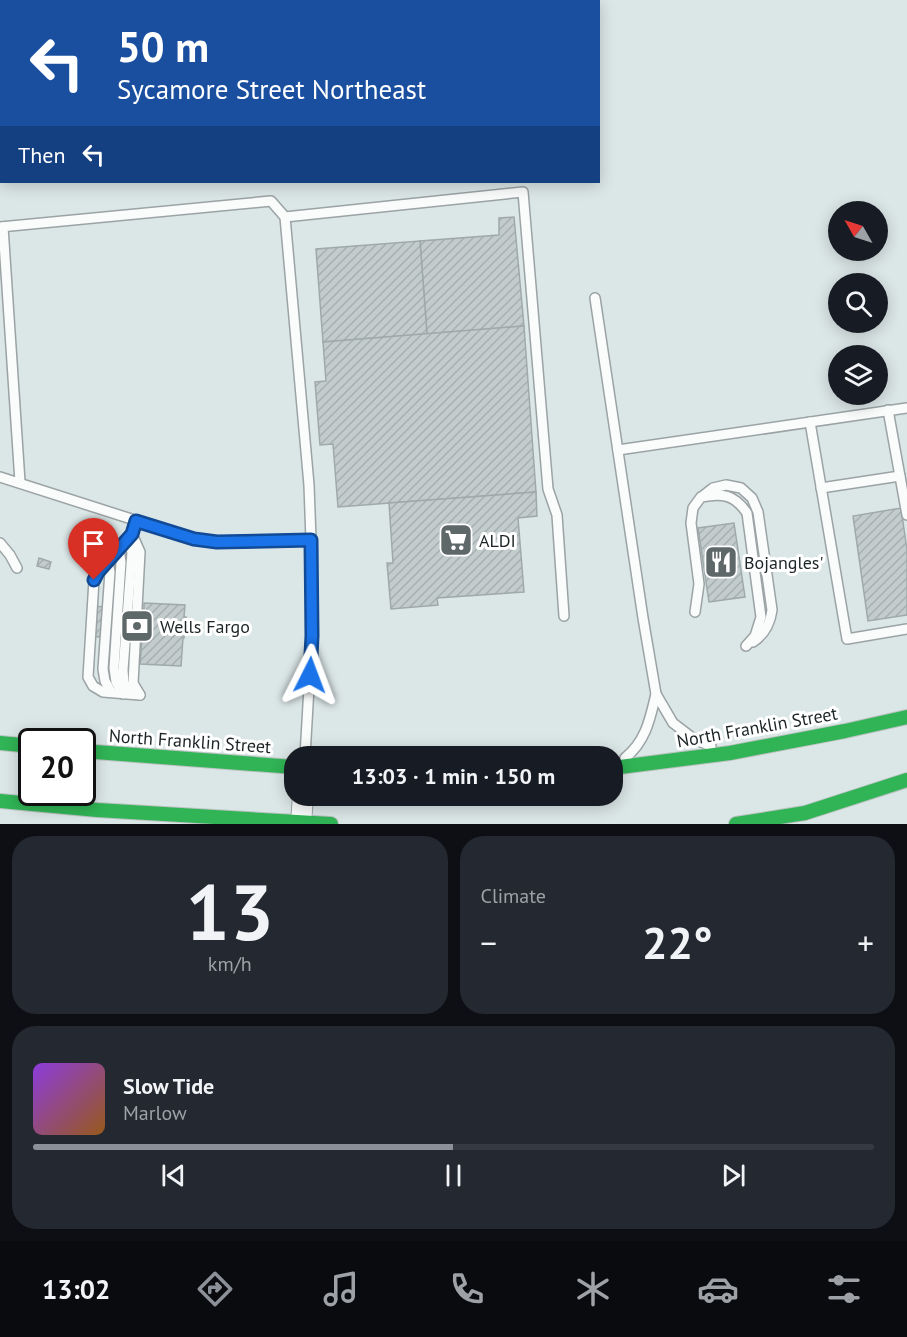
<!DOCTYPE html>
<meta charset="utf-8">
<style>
:root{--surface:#171b24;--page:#242831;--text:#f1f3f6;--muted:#9ea1a6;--line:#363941;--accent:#8c9099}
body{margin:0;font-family:"PT Sans",sans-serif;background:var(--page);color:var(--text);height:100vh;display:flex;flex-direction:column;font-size:22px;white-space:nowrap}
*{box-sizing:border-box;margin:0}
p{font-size:20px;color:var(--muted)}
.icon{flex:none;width:33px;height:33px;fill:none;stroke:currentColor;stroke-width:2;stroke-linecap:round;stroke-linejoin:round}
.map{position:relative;height:824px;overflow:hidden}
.sheet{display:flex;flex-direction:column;gap:12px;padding:12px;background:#0d0f14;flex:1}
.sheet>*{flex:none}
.top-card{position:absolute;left:0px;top:0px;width:600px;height:183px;box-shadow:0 3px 15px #0003;background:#1a4fa0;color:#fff;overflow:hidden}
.needle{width:39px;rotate:309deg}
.fabs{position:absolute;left:828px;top:201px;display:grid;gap:12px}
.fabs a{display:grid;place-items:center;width:60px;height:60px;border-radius:50%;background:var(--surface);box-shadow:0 3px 15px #0003;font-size:30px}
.speed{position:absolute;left:18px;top:728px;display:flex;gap:12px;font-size:30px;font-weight:700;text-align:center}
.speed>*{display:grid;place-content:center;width:78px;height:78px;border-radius:50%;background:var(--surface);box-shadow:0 3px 15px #0003;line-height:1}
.speed .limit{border:3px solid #111;border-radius:9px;background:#fff;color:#111}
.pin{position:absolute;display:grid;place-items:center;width:51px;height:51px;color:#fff;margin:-62px -26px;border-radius:50% 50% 50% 0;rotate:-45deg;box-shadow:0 0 6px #0007}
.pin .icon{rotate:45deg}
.me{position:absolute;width:66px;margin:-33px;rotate:3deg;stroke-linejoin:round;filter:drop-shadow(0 0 4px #0008)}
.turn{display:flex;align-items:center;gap:21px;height:126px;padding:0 18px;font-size:27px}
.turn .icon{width:78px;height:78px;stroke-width:2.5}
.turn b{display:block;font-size:42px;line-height:51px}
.then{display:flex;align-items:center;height:57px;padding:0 18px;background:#0003;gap:12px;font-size:22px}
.big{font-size:45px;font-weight:800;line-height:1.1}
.sheet .card{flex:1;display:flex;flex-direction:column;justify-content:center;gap:9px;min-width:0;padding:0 21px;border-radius:24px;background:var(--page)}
.sheet .dial{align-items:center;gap:0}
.dial b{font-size:78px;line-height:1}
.song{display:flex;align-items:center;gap:18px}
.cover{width:72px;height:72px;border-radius:9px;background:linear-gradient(135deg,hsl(270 70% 55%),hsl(30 70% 35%))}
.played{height:6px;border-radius:3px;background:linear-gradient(90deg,var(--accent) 50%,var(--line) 50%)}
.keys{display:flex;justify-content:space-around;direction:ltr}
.heat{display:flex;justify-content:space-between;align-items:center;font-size:33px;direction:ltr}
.sheet .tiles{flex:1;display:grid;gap:12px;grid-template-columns:1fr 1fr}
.card:last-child{grid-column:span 2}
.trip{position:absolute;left:284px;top:746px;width:339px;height:60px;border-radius:24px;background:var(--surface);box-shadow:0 3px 15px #0003;font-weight:800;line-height:60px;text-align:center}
.tabs{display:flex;height:96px;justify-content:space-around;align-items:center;background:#090b0e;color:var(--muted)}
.tabs .icon{width:42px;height:42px}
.tabs .selected{color:var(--accent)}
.tabs b{font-size:27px;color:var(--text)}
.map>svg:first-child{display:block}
.building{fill:url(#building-hatch);stroke:#a0a9aa;stroke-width:1.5}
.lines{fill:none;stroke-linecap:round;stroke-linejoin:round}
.lane-casing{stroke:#9ba3a4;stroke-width:12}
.street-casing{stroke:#9ba3a4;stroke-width:22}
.fast-casing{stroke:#bcc2c2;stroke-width:16}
.lane{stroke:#fafbfb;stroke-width:9}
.street{stroke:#fafbfb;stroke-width:20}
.fast{stroke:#30b455;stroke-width:14}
.route-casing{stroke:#114b97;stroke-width:15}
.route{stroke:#1a73e8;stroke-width:10}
.labels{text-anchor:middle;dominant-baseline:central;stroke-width:6;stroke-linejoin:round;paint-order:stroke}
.poi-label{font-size:18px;fill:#1c2425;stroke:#fff;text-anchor:start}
.street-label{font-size:18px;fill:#1c2425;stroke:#fff}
</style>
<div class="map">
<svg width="907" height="824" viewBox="0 0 907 824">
<defs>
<pattern id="building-hatch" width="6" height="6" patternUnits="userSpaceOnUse" patternTransform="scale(1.5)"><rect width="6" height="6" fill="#c3cccd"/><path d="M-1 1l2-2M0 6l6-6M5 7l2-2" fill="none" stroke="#a7afb0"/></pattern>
</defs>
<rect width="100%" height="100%" fill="#dbe6e7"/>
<g class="building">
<path d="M514,217L524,326L427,334L420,241L499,235V218Z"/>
<path d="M420,241L427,334L323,342L316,249Z"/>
<path d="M524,326L536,492L338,507L333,444L320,445L315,382L326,381L323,342Z"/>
<path d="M536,492L537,516L518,518L524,592L437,598L438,605L391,609L387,563H393L389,503Z"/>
<path d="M901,508L907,550V615L868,621L853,516Z"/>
<path d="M734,523L745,597L709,602L698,528Z"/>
<path d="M39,558L51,562L49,569L37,566Z"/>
<path d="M144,603L185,605L184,617H186L184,638H183L181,666L140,664L142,640L88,636L90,606L144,609Z"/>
</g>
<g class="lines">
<defs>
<g id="lane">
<path d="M285,217L523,192L548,489L557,515L564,616"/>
<path d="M0,227L271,201L285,217L309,485L311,540"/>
<path d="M3,227L20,482"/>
<path d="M595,298L643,618L656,694L673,723L694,739L711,746"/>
<path d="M888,410L907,515"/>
<path d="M810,422L847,639L907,629"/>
<path d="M618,450L907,408"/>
<path d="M0,477L194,539L217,542L311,540L312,636L305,756"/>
<path d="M821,488L900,476"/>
<path d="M704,495L713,488L726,485L741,488L752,498L758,512L772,610C770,624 765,634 753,642"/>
<path d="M136,521L132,534L98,572L94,580L88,677L93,686L103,692L140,695"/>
<path d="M132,534L140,552L133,683L140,695"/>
<path d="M127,540L132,552L123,670L124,683L130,694"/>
<path d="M0,543L10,555L17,568"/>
<path d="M119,549L121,562L114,668L116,682L123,694"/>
<path d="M108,561L110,572L103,669L105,681L111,692"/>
<path d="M695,612L699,584L691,523L693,508L701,497C722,493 734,494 747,513L761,617L755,636L746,646"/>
<path d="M625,758C646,741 650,719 656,694"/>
</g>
<path id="street" d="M301,824L303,795"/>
<g id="fast">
<path d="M0,743L32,746"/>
<path d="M82,751L294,767"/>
<path d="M612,768L730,753L845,731L907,717"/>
<path d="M0,801L97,810L331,824"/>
<path d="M736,824L805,813L907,780"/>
</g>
</defs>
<use href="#lane" class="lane-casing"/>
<use href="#street" class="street-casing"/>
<use href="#fast" class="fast-casing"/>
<use href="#lane" class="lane"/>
<use href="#street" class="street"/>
<use href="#fast" class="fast"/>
</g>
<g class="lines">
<defs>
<path id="route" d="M94,580L98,572L132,534L136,521L194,539L217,542L311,540L312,636L310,675"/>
</defs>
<use href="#route" class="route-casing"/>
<use href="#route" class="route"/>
</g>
<defs>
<symbol id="supermarket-square" viewBox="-11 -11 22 22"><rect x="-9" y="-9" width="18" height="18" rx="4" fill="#5f6869" stroke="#fff"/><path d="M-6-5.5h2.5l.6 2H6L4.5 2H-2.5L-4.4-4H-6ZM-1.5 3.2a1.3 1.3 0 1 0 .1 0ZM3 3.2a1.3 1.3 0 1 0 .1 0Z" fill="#fff"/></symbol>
<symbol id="restaurant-square" viewBox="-11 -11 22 22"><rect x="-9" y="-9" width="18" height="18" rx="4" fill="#5f6869" stroke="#fff"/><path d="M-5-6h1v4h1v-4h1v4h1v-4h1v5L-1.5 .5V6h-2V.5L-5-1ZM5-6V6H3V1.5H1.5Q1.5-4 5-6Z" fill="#fff"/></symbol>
<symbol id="bank-square" viewBox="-11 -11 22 22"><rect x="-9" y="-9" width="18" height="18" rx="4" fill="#5f6869" stroke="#fff"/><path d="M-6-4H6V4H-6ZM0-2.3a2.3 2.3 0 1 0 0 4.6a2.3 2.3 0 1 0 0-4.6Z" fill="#fff"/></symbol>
</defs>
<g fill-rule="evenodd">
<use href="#supermarket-square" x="437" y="521" width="38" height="38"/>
<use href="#restaurant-square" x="702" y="543" width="38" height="38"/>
<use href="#bank-square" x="118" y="607" width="38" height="38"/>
</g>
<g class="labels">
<g class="poi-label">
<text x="479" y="540">ALDI</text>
<text x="744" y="562">Bojangles'</text>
<text x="160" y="626">Wells Fargo</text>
</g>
<g class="street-label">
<text transform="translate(757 727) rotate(-10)">North Franklin Street</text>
<text transform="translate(190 741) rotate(4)">North Franklin Street</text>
</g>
</g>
</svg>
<div class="fabs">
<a><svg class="needle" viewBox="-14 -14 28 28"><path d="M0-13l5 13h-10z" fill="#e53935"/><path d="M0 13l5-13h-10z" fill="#9ea1a6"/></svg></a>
<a><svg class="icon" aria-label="search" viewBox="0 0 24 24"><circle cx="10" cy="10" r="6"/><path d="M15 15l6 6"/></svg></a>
<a><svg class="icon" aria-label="layers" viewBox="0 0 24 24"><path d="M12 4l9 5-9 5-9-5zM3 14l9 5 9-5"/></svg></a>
</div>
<div class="speed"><div class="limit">20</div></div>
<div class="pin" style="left:94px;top:580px;background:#d93025"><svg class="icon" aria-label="arrive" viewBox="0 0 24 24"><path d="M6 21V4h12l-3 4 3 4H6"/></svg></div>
<svg class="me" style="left:310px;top:675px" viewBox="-20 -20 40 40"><path d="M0-17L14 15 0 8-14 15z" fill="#1a73e8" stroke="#fff" stroke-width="4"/></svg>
<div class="trip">13:03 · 1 min · 150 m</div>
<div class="top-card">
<div class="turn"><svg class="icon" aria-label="left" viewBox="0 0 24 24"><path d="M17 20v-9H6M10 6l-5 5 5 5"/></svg><div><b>50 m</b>Sycamore Street Northeast</div></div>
<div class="then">Then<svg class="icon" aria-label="left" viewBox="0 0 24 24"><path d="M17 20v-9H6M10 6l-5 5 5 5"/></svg></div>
</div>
</div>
<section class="sheet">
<div class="tiles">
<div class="card dial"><b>13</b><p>km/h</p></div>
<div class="card"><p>Climate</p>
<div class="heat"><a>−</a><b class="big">22°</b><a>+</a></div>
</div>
<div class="card">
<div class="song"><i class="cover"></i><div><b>Slow Tide</b><p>Marlow</p></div></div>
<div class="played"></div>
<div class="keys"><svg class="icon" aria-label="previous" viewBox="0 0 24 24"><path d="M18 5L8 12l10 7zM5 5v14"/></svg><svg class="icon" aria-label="pause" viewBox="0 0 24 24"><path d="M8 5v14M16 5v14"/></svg><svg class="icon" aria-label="next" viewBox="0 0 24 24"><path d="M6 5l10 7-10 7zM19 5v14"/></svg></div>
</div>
</div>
</section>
<nav class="tabs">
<b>13:02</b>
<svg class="icon selected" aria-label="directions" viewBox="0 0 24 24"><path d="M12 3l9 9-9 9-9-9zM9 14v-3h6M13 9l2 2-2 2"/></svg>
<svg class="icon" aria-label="music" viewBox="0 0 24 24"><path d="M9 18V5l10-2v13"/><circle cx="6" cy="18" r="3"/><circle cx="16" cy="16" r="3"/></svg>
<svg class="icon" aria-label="phone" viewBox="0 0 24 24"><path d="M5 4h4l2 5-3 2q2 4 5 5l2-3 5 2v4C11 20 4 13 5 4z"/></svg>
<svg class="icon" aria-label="climate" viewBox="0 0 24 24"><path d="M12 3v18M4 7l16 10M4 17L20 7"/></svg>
<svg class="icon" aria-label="car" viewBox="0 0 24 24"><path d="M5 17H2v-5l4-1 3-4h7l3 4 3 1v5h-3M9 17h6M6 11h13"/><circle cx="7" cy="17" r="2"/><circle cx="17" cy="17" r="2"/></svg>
<svg class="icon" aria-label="filters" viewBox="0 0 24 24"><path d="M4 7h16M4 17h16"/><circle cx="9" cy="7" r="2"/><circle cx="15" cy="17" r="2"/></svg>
</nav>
